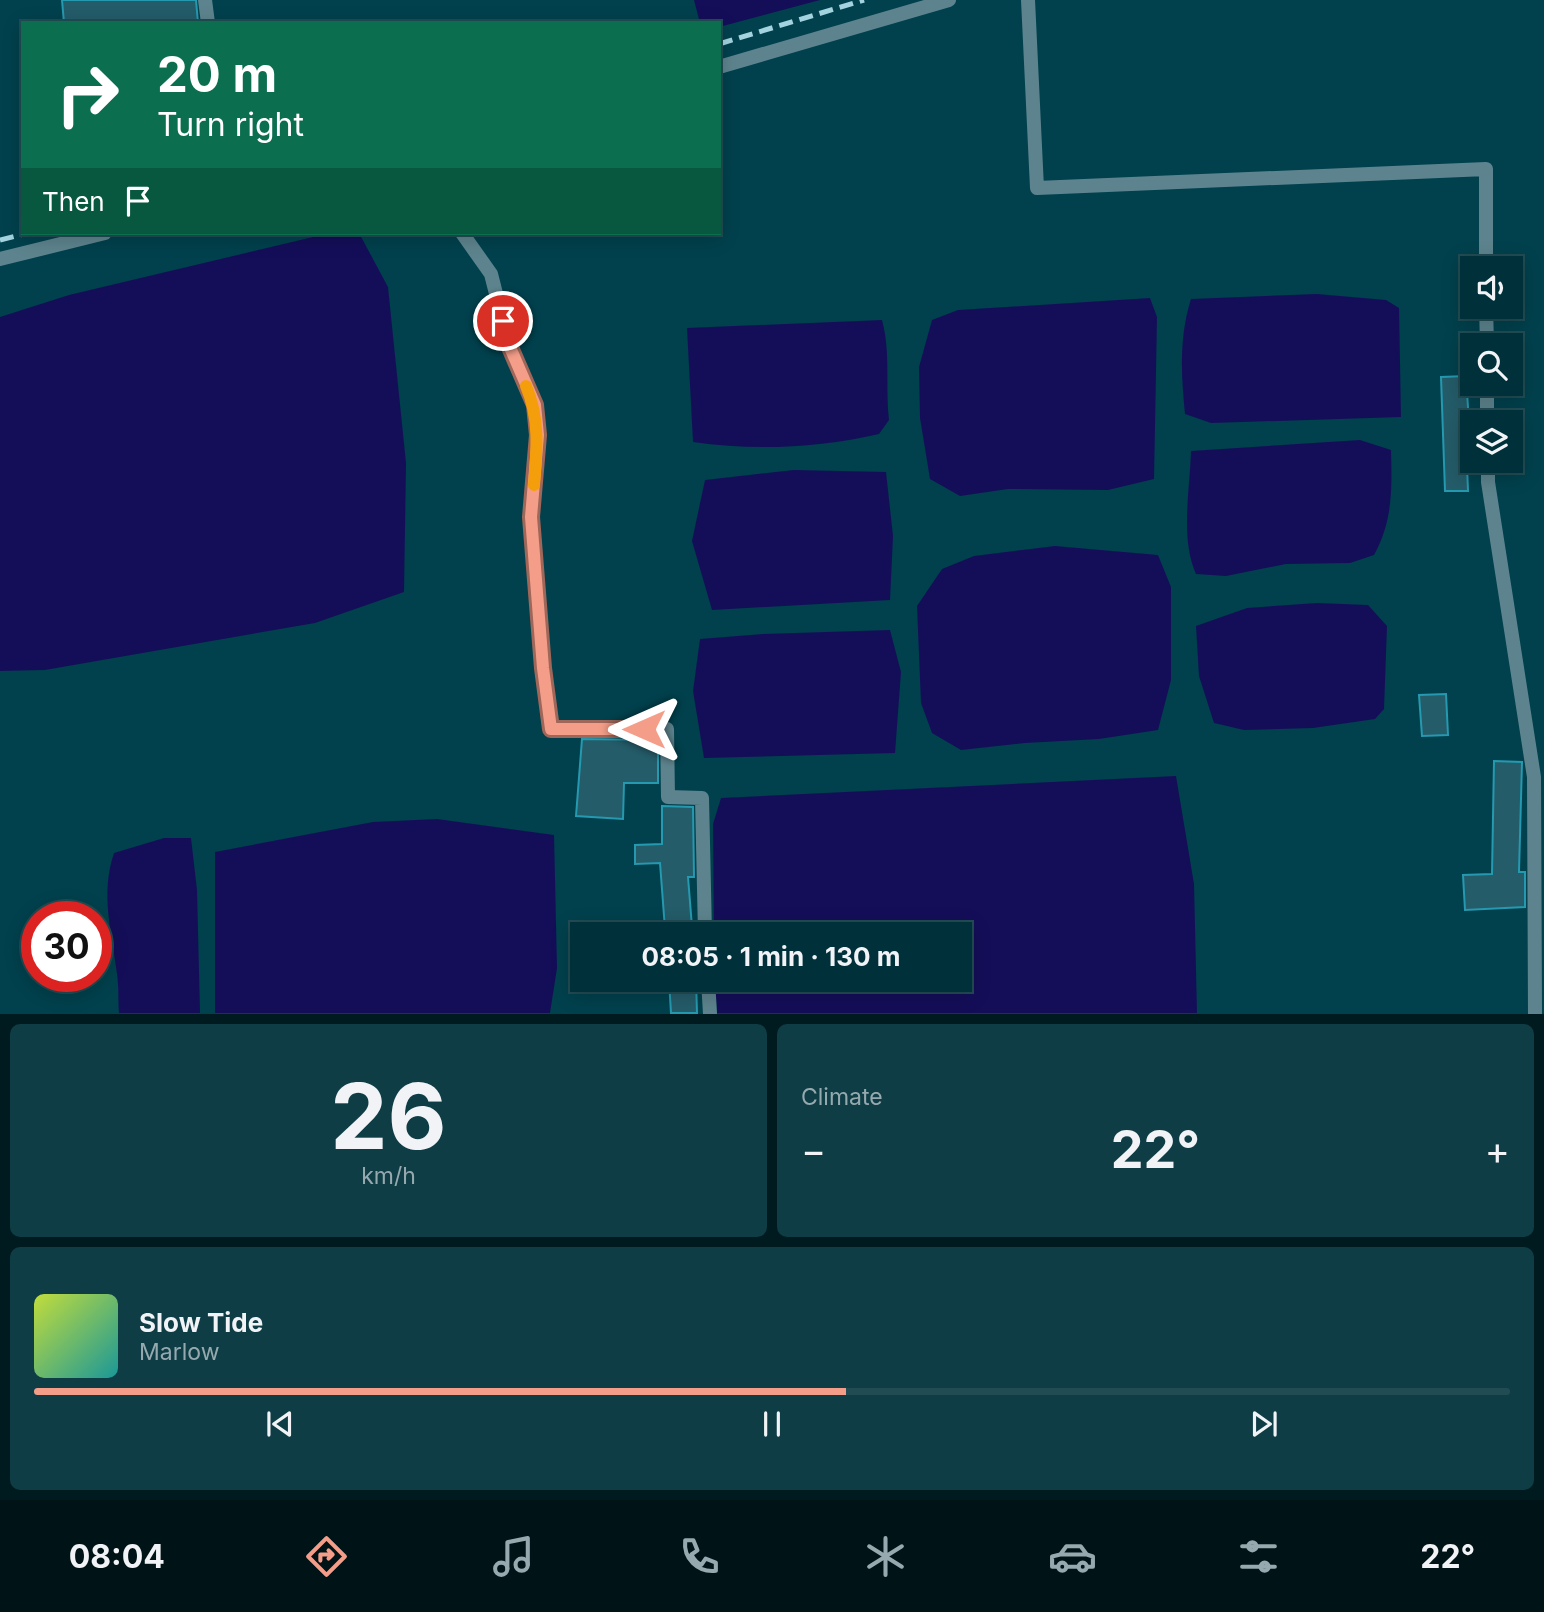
<!DOCTYPE html>
<meta charset="utf-8">
<style>
:root{--surface:#00313a;--page:#0e3d45;--text:#f1f3f6;--muted:#95a9af;--line:#224c54;--accent:#f49e89}
body{margin:0;font-family:Inter,sans-serif;background:var(--page);color:var(--text);height:100vh;display:flex;flex-direction:column;font-size:26px;white-space:nowrap}
*{box-sizing:border-box;margin:0}
p{font-size:23px;color:var(--muted)}
.icon{flex:none;width:38px;height:38px;fill:none;stroke:currentColor;stroke-width:2;stroke-linecap:round;stroke-linejoin:round}
.map{position:relative;height:1014px;overflow:hidden}
.sheet{display:flex;flex-direction:column;gap:10px;padding:10px;background:#001b20;flex:1}
.sheet>*{flex:none}
.hud{position:absolute;left:21px;top:21px;width:700px;height:214px;border-radius:0px;box-shadow:0 4px 18px #0003,0 0 0 2px var(--line);background:#0b6e4f;color:#fff;overflow:hidden}
.tools{position:absolute;left:1460px;top:256px;display:grid;gap:14px}
.tools a{display:grid;place-items:center;width:63px;height:63px;border-radius:0px;background:var(--surface);box-shadow:0 4px 18px #0003,0 0 0 2px var(--line);font-size:35px}
.speed{position:absolute;left:21px;top:901px;display:flex;gap:14px;font-size:35px;font-weight:700;text-align:center}
.speed>*{display:grid;place-content:center;width:91px;height:91px;border-radius:50%;background:var(--surface);box-shadow:0 4px 18px #0003,0 0 0 2px var(--line);line-height:1}
.speed .limit{border:10px solid #d22;background:#fff;color:#111}
.pin{position:absolute;display:grid;place-items:center;width:60px;height:60px;color:#fff;margin:-30px;border:4px solid #fff;border-radius:50%;box-shadow:0 2px 7px #0007}
.me{position:absolute;width:77px;margin:-38px;rotate:270deg;stroke-linejoin:round;filter:drop-shadow(0 0 5px #0008)}
.turn{display:flex;align-items:center;gap:24px;height:147px;padding:0 21px;font-size:32px}
.turn .icon{width:91px;height:91px;stroke-width:2.5}
.turn b{display:block;font-size:49px;line-height:60px}
.then{display:flex;align-items:center;height:66px;padding:0 21px;background:#0003;gap:14px;font-size:26px}
.big{font-size:52px;font-weight:700;line-height:1.1}
.sheet .card{flex:1;display:flex;flex-direction:column;justify-content:center;gap:10px;min-width:0;padding:0 24px;border-radius:10px;background:var(--page)}
.sheet .dial{align-items:center;gap:0}
.dial b{font-size:91px;line-height:1}
.song{display:flex;align-items:center;gap:21px}
.cover{width:84px;height:84px;border-radius:10px;background:linear-gradient(135deg,hsl(70 70% 55%),hsl(180 70% 35%))}
.played{height:7px;border-radius:4px;background:linear-gradient(90deg,var(--accent) 55%,var(--line) 55%)}
.keys{display:flex;justify-content:space-around;direction:ltr}
.heat{display:flex;justify-content:space-between;align-items:center;font-size:38px;direction:ltr}
.sheet .tiles{flex:1;display:grid;gap:10px;grid-template-columns:1fr 1fr}
.card:last-child{grid-column:span 2}
.trip{position:absolute;left:570px;top:922px;width:402px;height:70px;border-radius:0px;background:var(--surface);box-shadow:0 4px 18px #0003,0 0 0 2px var(--line);font-weight:700;line-height:70px;text-align:center}
.tabs{display:flex;height:112px;justify-content:space-around;align-items:center;background:#001417;color:var(--muted)}
.tabs .icon{width:49px;height:49px}
.tabs .current{color:var(--accent)}
.tabs b{font-size:32px;color:var(--text)}
.map>svg:first-child{display:block}
.water{fill:#140e59}
.building{fill:#245c69;stroke:#2599b0;stroke-width:2}
.lines{fill:none;stroke-linecap:round;stroke-linejoin:round}
.minor{stroke:#5d848e;stroke-width:14}
.rail{stroke:#a2d3df;stroke-width:5;stroke-dasharray:14 7;stroke-linecap:butt}
.route-casing{stroke:#9f6759;stroke-width:18}
.route{stroke:#f49e89;stroke-width:12}
.slow{stroke:#f59e0b;stroke-width:12}
</style>
<div class="map">
<svg width="1544" height="1014" viewBox="0 0 1544 1014">
<rect width="100%" height="100%" fill="#00414d"/>
<g class="water">
<path d="M694,0H820L719,27V23H700Z"/>
<path d="M330,233H359L388,287L406,463L404,592L315,623L45,670L0,671V317L69,295Z"/>
<path d="M1317,294L1386,300L1399,308L1401,417L1211,423L1185,414C1181,374 1179,337 1191,299Z"/>
<path d="M1150,298L1157,317L1154,479L1108,490L1008,489L960,496L930,479L920,418L919,367L932,320L958,310Z"/>
<path d="M882,320C891,353 885,386 889,420L879,434C819,448 753,451 693,442L687,328Z"/>
<path d="M1360,440L1391,450C1392,488 1393,521 1374,555L1350,563L1286,564L1226,576L1196,574C1180,538 1190,490 1191,451Z"/>
<path d="M794,470L886,472L893,536L890,600L712,610L692,541L705,480Z"/>
<path d="M1055,546L1158,555L1171,587V680L1158,730L1099,739L1025,743L961,750L932,733L921,703L917,606L942,569L974,556Z"/>
<path d="M1317,603L1368,605L1387,626L1384,709L1375,719L1313,728L1244,730L1214,723L1199,676L1196,626L1247,608Z"/>
<path d="M890,630L901,672L895,753L704,758L693,691L700,639L763,634Z"/>
<path d="M1176,776L1194,884L1197,1013H717L715,980H961V934H714L713,824L721,798Z"/>
<path d="M437,819L554,835L557,968L550,1013H215V852L373,822Z"/>
<path d="M164,838H191L197,890L200,1013H119C118,1001 119,987 117,974C112,933 100,894 114,853Z"/>
</g>
<g class="building">
<path d="M62,0H196L198,23H64Z"/>
<path d="M1466,376L1470,439H1466L1468,491H1445L1441,377Z"/>
<path d="M1446,694L1448,735L1422,736L1419,695Z"/>
<path d="M582,739L658,740V783H624L623,819L576,816Z"/>
<path d="M1494,761L1522,762L1519,872H1525V907L1465,910L1463,875L1492,874Z"/>
<path d="M662,806L693,807L694,877H688L692,927L665,929L660,863L635,864V845L662,844Z"/>
<path d="M669,980H696L697,1013H671Z"/>
</g>
<g class="lines">
<g class="minor">
<path d="M205,0L208,23"/>
<path d="M1028,0L1037,188L1486,169V268"/>
<path d="M719,67L949,0"/>
<path d="M462,233L491,274L509,345L535,405L538,435L531,517L543,668L551,729H667L668,797L702,798L705,934"/>
<path d="M0,259L105,233"/>
<path d="M1486,306L1487,345"/>
<path d="M1487,383V422"/>
<path d="M1488,460V482L1534,777L1535,1014"/>
<path d="M708,980L710,1014"/>
</g>
<g class="rail">
<path d="M719,44L864,0"/>
<path d="M0,240L28,233"/>
</g>
</g>
<g class="lines">
<defs>
<path id="route" d="M503,321L509,345L535,405L538,435L531,517L543,668L551,729H644"/>
</defs>
<use href="#route" class="route-casing"/>
<use href="#route" class="route"/>
<path class="slow" d="M526,386C540,419 537,450 534,485"/>
</g>
</svg>
<div class="tools">
<a><svg class="icon" aria-label="sound" viewBox="0 0 24 24"><path d="M4 9h4l5-4v14l-5-4H4zM17 9q2 3 0 6"/></svg></a>
<a><svg class="icon" aria-label="search" viewBox="0 0 24 24"><circle cx="10" cy="10" r="6"/><path d="M15 15l6 6"/></svg></a>
<a><svg class="icon" aria-label="layers" viewBox="0 0 24 24"><path d="M12 4l9 5-9 5-9-5zM3 14l9 5 9-5"/></svg></a>
</div>
<div class="speed"><div class="limit">30</div></div>
<div class="pin" style="left:503px;top:321px;background:#d93025"><svg class="icon" aria-label="arrive" viewBox="0 0 24 24"><path d="M6 21V4h12l-3 4 3 4H6"/></svg></div>
<svg class="me" style="left:644px;top:729px" viewBox="-20 -20 40 40"><path d="M0-17L14 15 0 8-14 15z" fill="#f49e89" stroke="#fff" stroke-width="4"/></svg>
<div class="trip">08:05 · 1 min · 130 m</div>
<div class="hud">
<div class="turn"><svg class="icon" aria-label="right" viewBox="0 0 24 24"><path d="M7 20v-9h11M14 6l5 5-5 5"/></svg><div><b>20 m</b>Turn right</div></div>
<div class="then">Then<svg class="icon" aria-label="arrive" viewBox="0 0 24 24"><path d="M6 21V4h12l-3 4 3 4H6"/></svg></div>
</div>
</div>
<section class="sheet">
<div class="tiles">
<div class="card dial"><b>26</b><p>km/h</p></div>
<div class="card"><p>Climate</p>
<div class="heat"><a>−</a><b class="big">22°</b><a>+</a></div>
</div>
<div class="card">
<div class="song"><i class="cover"></i><div><b>Slow Tide</b><p>Marlow</p></div></div>
<div class="played"></div>
<div class="keys"><svg class="icon" aria-label="previous" viewBox="0 0 24 24"><path d="M18 5L8 12l10 7zM5 5v14"/></svg><svg class="icon" aria-label="pause" viewBox="0 0 24 24"><path d="M8 5v14M16 5v14"/></svg><svg class="icon" aria-label="next" viewBox="0 0 24 24"><path d="M6 5l10 7-10 7zM19 5v14"/></svg></div>
</div>
</div>
</section>
<nav class="tabs">
<b>08:04</b>
<svg class="icon current" aria-label="directions" viewBox="0 0 24 24"><path d="M12 3l9 9-9 9-9-9zM9 14v-3h6M13 9l2 2-2 2"/></svg>
<svg class="icon" aria-label="music" viewBox="0 0 24 24"><path d="M9 18V5l10-2v13"/><circle cx="6" cy="18" r="3"/><circle cx="16" cy="16" r="3"/></svg>
<svg class="icon" aria-label="phone" viewBox="0 0 24 24"><path d="M5 4h4l2 5-3 2q2 4 5 5l2-3 5 2v4C11 20 4 13 5 4z"/></svg>
<svg class="icon" aria-label="climate" viewBox="0 0 24 24"><path d="M12 3v18M4 7l16 10M4 17L20 7"/></svg>
<svg class="icon" aria-label="car" viewBox="0 0 24 24"><path d="M5 17H2v-5l4-1 3-4h7l3 4 3 1v5h-3M9 17h6M6 11h13"/><circle cx="7" cy="17" r="2"/><circle cx="17" cy="17" r="2"/></svg>
<svg class="icon" aria-label="filters" viewBox="0 0 24 24"><path d="M4 7h16M4 17h16"/><circle cx="9" cy="7" r="2"/><circle cx="15" cy="17" r="2"/></svg>
<b>22°</b>
</nav>
